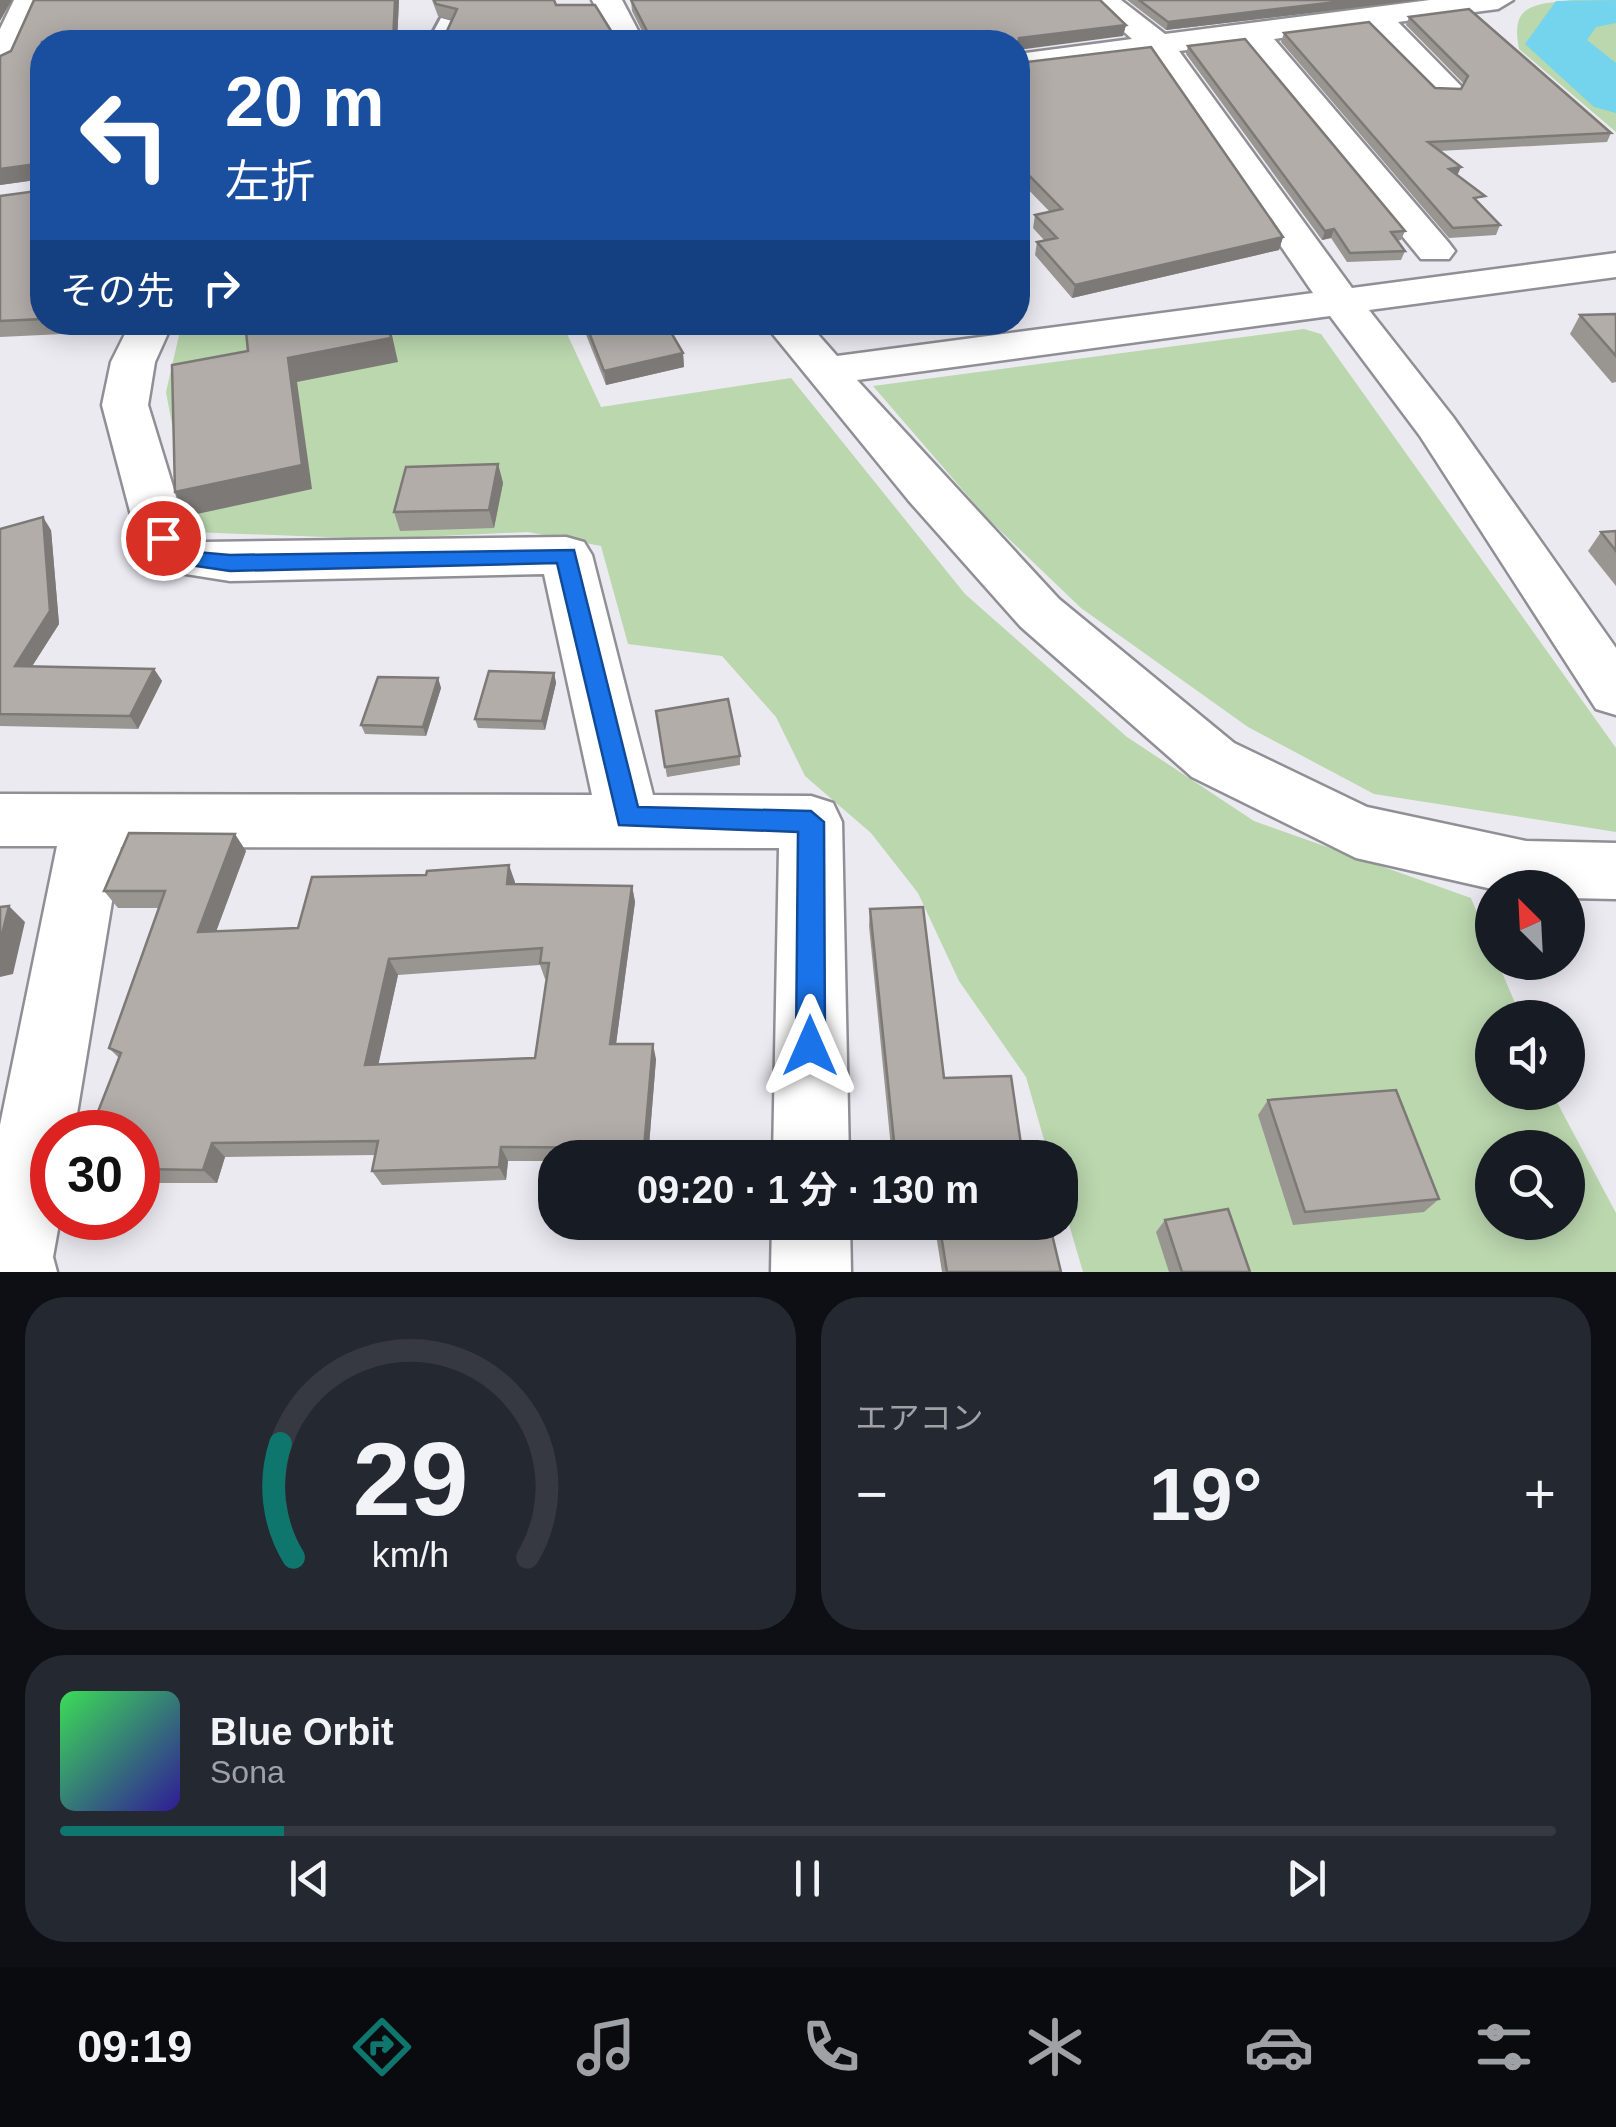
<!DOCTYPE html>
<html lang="ja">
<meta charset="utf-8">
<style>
:root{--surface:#171b24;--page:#242831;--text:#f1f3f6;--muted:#9ea1a6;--line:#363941;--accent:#0f766e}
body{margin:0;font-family:Helvetica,"Noto Sans JP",sans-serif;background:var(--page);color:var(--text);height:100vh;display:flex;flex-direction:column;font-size:38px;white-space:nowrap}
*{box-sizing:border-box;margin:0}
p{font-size:32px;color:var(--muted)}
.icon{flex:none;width:55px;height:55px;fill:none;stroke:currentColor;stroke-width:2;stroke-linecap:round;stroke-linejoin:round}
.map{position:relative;height:1272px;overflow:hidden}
.side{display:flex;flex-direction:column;gap:25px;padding:25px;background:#0d0f14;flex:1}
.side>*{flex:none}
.hud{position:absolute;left:30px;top:30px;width:1000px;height:305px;border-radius:40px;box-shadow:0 5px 25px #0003;background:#1a4fa0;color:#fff;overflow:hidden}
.needle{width:65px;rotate:336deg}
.buttons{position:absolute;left:1475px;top:870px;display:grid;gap:20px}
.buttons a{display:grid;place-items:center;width:110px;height:110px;border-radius:50%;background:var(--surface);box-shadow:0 5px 25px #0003;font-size:50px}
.speed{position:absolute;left:30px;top:1110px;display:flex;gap:20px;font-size:50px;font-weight:700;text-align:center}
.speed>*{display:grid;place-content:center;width:130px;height:130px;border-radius:50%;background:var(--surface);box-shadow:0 5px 25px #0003;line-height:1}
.speed .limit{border:15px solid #d22;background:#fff;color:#111}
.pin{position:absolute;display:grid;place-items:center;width:85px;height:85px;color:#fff;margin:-42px;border:5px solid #fff;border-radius:50%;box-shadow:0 2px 10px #0007}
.me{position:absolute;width:110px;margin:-55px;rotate:0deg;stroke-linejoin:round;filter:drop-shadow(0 0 8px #0008)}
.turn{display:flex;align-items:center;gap:35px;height:210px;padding:0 30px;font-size:45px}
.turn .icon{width:130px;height:130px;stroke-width:2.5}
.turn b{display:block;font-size:70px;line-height:85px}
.then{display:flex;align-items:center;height:95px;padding:0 30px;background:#0003;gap:20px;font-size:38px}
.big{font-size:75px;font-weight:700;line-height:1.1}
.side .card{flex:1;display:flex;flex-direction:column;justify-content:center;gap:15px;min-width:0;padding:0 35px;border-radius:40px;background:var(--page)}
.side .dial{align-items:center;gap:0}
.dial svg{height:260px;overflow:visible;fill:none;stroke:var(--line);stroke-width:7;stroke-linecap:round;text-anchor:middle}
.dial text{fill:var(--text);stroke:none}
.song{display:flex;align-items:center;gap:30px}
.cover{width:120px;height:120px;border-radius:15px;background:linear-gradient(135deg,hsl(130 70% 55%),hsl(250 70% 35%))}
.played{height:10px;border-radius:5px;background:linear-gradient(90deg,var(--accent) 15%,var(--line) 15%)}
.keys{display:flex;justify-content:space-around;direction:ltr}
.heat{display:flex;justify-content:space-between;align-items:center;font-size:55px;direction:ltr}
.side .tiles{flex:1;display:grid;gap:25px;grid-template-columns:1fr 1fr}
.card:last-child{grid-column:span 2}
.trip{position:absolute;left:538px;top:1140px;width:540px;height:100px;border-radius:40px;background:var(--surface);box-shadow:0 5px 25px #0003;font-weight:700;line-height:100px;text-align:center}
.menu{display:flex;height:160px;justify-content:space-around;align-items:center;background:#090b0e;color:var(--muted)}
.menu .icon{width:70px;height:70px}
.menu .selected{color:var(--accent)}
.menu b{font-size:45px;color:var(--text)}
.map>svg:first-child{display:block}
.green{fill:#bad7ae;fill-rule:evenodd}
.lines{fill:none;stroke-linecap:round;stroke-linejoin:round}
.river{fill:#74d4ed;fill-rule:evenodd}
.service-casing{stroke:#908f95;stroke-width:6}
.minor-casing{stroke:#908f95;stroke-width:5}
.service{fill:#fff;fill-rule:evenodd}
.minor{fill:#fff;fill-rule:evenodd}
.wall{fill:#999591;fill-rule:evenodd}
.shaded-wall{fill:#7d7976}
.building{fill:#b2ada9;stroke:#7d7976;stroke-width:2.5;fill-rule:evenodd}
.route{fill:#1a73e8;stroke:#114b97;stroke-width:2.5}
</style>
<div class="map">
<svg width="1616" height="1272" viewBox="0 0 1616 1272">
<rect width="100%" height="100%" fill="#ebeaf1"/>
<g class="green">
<path d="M1571,0H1616V132L1519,49C1510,3 1534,5 1571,0Z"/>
<path d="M182,322L562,323L601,407L791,378L965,594L1127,737L1254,821L1471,898L1492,950V962L1498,963L1521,1017L1492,1018V1092L1552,1093L1616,1213V1272H1083L1060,1194V1158L1049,1157L1026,1077L959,981L918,893L871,833L805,776L776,717L722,656L628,644L601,546L528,532L376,539L192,532L166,392ZM1492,1148H1568V1222H1492Z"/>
<path d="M1304,329L1321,334L1616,748V832L1374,794L1248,727L1081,608L986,517L873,386Z"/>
</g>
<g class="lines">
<path class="river" d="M1616,0V23L1596,27L1587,40L1616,63V113L1594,107L1525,44L1556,1Z"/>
<defs>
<path id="service" d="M441,18L456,22L446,42H428Z"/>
<g id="minor">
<path d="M14,0H44L16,62L0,72V29Z"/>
<path d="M592,0H622L644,42H614Z"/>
<path d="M1088,0H1121L1165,34L1430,0H1513L1498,9L1398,22L1462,87L1458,94H1434L1368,26L1274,39L1449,243L1455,251L1449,259H1421L1244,43L1179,51L1352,288L1616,253V277L1369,310L1453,417L1616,648V715L1596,709L1420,436L1330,316L857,380L1059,599L1234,743L1367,807L1526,841L1616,843V899L1568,898V888L1492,889L1356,858L1192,777L1021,627L909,501L763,322H807L837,356L1313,293L1150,55L1018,72V54L1132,39Z"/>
<path d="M131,322H173L155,362L148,405L186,529L204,542L566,537L584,542L592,555L653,795L811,796L833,803L842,822L849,1158H773L779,848L121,847L74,1132H52V1218H60L53,1257L57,1272H0V1125L57,846H0V794L592,795L544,574L230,581L173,572L145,550L137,538L102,405L111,362Z"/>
<path d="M772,1222H850L851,1272H771Z"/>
</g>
</defs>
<use href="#service" class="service-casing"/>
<use href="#minor" class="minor-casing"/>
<use href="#service" class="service"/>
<use href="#minor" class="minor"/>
</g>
<g class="wall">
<path d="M34,0H399L397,42H42V322H70L63,334L0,337V196L37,191V180L0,185V56L11,51Z"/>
<path d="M432,0H554L556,5L613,34L642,31L632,11L631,0L1126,25L1123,36L1018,42H449L447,31L453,19L438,16Z"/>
<path d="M1127,0H1419L1166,30Z"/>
<path d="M1409,17L1611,133L1607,142L1439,151L1481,205L1500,225L1496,235L1449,238L1281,42L1284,33L1435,88L1461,89L1464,84L1406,25Z"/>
<path d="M1188,46L1405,231L1401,240L1397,241L1405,251L1401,260L1347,262L1331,238L1322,240L1186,54Z"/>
<path d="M1018,63L1283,237L1279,250L1072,298L1035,255L1037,242L1044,240L1033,228L1035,215L1050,212L1018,179Z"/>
<path d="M1616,314V382L1612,383L1570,334L1580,315Z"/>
<path d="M581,322H665L683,353L684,367L606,385Z"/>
<path d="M498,464L503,483L494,528L400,531L394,512Z"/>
<path d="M0,529L51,530L59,624L32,666L154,669L162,681L138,729L0,726Z"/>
<path d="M1616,531V586L1588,551L1601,532Z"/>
<path d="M554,673L556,683L545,730L478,728L475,719Z"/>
<path d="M438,678L441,688L426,736L365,734L361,725Z"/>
<path d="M656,711L740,756V765L667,777Z"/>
<path d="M246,851L216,931L298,928L426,875L509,865L514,884L632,886L635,902L616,1044L656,1059L648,1158H555V1161H508L506,1180L382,1185L372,1171L376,1155L225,1157L217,1183H138V1132L119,1058L109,1048L159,908H118L104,891ZM540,965L545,979H547L535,1058L378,1065L398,975Z"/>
<path d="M870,909L944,1078L1023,1158H892L869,926Z"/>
<path d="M1268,1100L1439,1199L1424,1212L1293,1225L1258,1115Z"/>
<path d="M1165,1220L1250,1272H1169L1156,1232Z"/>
<path d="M934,1222H1049L1061,1272H942Z"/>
</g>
<g class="shaded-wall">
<path d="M0,0H12L0,21Z"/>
<path d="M395,0H399L397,42H393Z"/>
<path d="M1353,0H1419L1166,30L1168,22Z"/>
<path d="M1126,25L1123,36L1018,50L1019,38Z"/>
<path d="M37,164L42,179L0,185V169Z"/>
<path d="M1461,167L1457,176L1449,169Z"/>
<path d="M1334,229L1331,238L1322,240L1325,231Z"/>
<path d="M1283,237L1279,250L1072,298L1075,285Z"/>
<path d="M57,322H70L63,334Z"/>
<path d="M389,322L398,362L297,382L312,489L188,516L175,492L288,358Z"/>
<path d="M683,353L684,367L606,385L604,371Z"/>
<path d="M498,464L503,483L494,528L489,510Z"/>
<path d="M43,517L51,530L59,624L24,679L15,666Z"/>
<path d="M154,669L162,681L138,729L130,716Z"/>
<path d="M554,673L556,683L545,730L542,721Z"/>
<path d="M438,678L441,688L426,736L423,727Z"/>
<path d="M235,834L246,851L210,948L198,932Z"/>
<path d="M509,865L515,882L513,901L507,884Z"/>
<path d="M632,886L635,902L614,1059L610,1044Z"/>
<path d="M9,906L25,922L13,974L0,977V942Z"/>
<path d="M389,959L398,975L375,1080L365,1065Z"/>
<path d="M653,1044L656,1059L648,1158H646L644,1148Z"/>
<path d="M212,1143L225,1157L217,1183L203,1170Z"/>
<path d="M501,1147L508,1161L506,1180L499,1167Z"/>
</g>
<g class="building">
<path d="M34,0H395L393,42H42V319L0,321V196L37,191V164L0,169V56L11,51Z"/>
<path d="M434,0H554L556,5H595L613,34L647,31L631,0H1100L1126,25L1019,38L1018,57V42H452L447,31L457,9L436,4Z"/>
<path d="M1139,0H1353L1168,22Z"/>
<path d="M1469,9L1611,133L1428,142L1461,167L1449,169L1485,196L1474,198L1500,225L1453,228L1284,33L1369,22L1435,88L1461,89L1468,76L1409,17Z"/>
<path d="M1245,39L1405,231L1391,232L1405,251L1350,253L1334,229L1325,231L1188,46Z"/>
<path d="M1151,47L1283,237L1075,285L1037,242L1057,238L1035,215L1062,209L1018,164V63Z"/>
<path d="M1616,314V356L1580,315Z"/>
<path d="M245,322H387L391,338L288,358L302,465L175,492L172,365L248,351Z"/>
<path d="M585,322H665L683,353L604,371Z"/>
<path d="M498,464L489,510L394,512L406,467Z"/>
<path d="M43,517L50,611L15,666L154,669L130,716L0,714V529Z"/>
<path d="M1616,531V551L1601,532Z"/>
<path d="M489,671L554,673L542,721L475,719Z"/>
<path d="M378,677L438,678L423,727L361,725Z"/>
<path d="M728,699L740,756L665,767L656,711Z"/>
<path d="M129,833L235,834L198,932L298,928L312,877L426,875L427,871L509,865L507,884L632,886L610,1044H653L644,1148L501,1147L499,1167L372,1171L378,1141L212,1143L203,1170L138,1169V1132H90L121,1053L109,1048L165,891H104ZM542,948L540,963H549L535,1058L365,1065L389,959Z"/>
<path d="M9,906L0,942V907Z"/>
<path d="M923,907L944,1078L1011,1076L1023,1158H928L927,1150L895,1151L870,909Z"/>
<path d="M1396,1090L1439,1199L1305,1212L1268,1100Z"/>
<path d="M1228,1209L1250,1272H1182L1165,1220Z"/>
<path d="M939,1222H1049L1061,1272H947Z"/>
</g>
<path class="route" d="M163,530L196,552L230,555L574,550L638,807L811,811L824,822L825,1046L821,1056L810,1060L800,1056L796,1046L798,832L619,825L557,563L230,571L183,564L155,543V532Z"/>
</svg>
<div class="buttons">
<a><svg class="needle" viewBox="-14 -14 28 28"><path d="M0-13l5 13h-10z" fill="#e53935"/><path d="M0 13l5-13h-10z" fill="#9ea1a6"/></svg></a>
<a><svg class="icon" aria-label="sound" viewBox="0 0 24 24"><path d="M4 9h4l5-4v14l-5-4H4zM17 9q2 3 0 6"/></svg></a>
<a><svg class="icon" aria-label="search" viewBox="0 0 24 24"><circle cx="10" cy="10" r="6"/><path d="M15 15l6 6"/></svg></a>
</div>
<div class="speed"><div class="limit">30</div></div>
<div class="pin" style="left:163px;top:538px;background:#d93025"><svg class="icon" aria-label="arrive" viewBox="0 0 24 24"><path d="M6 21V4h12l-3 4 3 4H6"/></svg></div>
<svg class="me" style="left:810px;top:1046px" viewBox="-20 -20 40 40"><path d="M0-17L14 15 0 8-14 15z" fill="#1a73e8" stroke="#fff" stroke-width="4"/></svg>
<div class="trip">09:20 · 1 分 · 130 m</div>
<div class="hud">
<div class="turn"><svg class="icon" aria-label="left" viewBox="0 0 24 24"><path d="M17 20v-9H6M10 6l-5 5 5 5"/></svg><div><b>20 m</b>左折</div></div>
<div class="then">その先<svg class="icon" aria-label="right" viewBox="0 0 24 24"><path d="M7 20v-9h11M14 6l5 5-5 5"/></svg></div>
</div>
</div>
<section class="side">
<div class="tiles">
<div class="card dial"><svg viewBox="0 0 100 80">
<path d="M14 69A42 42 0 1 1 86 69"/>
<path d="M14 69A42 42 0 0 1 10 34" stroke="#0f766e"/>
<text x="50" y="56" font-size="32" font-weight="700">29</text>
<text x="50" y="72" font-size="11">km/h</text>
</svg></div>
<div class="card"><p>エアコン</p>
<div class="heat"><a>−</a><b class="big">19°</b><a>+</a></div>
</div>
<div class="card">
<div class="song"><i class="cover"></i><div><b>Blue Orbit</b><p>Sona</p></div></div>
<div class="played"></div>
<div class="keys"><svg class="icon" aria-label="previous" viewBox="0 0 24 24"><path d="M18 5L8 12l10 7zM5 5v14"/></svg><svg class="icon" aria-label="pause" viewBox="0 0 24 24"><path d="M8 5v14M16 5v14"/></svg><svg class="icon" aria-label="next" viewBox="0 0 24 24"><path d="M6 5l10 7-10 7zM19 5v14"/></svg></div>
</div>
</div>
</section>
<nav class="menu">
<b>09:19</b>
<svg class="icon selected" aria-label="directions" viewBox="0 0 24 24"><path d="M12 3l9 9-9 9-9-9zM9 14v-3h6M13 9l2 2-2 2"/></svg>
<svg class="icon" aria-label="music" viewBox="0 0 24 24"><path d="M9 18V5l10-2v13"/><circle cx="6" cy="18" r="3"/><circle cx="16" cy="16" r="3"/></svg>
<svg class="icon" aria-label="phone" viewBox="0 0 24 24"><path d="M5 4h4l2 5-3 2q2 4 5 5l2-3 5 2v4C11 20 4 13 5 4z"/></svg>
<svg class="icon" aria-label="climate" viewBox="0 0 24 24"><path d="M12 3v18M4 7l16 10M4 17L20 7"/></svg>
<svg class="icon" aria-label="car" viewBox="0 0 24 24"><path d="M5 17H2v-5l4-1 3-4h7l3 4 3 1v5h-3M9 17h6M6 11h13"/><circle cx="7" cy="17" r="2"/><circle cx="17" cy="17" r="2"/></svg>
<svg class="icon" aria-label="filters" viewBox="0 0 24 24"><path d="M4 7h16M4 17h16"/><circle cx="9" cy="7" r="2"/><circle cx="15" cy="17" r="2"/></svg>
</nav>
